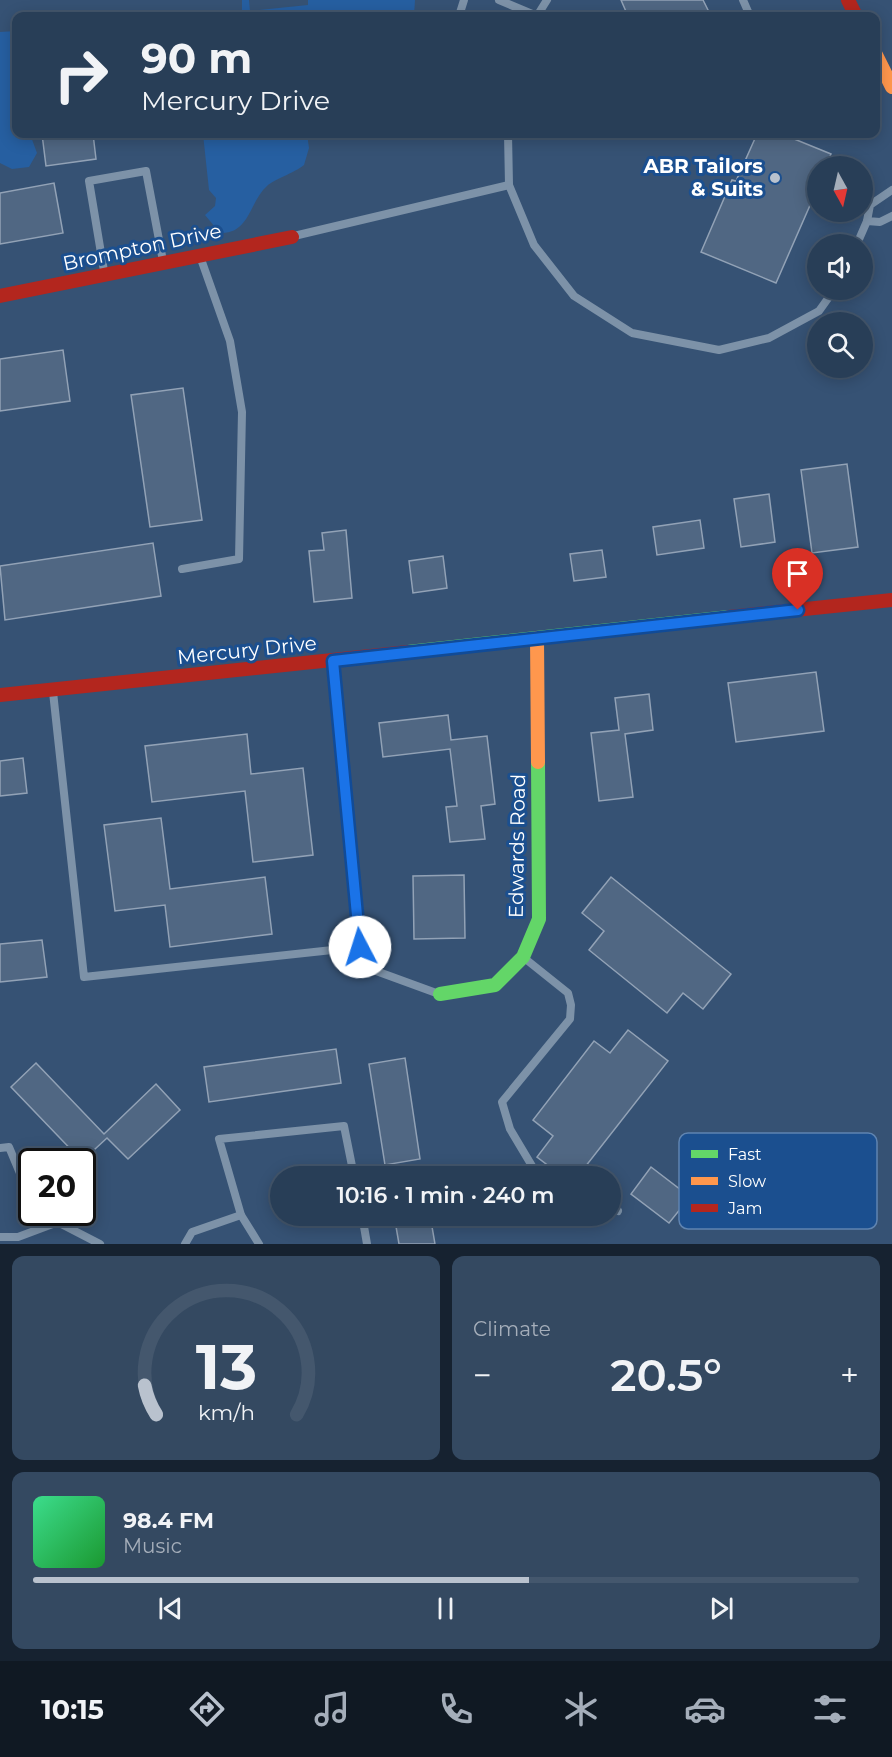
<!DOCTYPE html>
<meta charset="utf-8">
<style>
:root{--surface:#283e57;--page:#344961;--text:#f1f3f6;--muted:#a5aeba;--line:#44576d;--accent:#b9c2ce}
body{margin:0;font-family:Montserrat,sans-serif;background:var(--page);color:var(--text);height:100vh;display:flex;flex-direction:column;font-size:22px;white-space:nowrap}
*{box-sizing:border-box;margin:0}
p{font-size:20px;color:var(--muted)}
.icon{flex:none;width:33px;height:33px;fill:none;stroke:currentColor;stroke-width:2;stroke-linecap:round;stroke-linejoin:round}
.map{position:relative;height:1244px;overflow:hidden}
.drawer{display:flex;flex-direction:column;gap:12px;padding:12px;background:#162230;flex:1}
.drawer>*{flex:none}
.hud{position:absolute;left:12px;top:12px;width:868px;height:126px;border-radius:12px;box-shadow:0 3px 15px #0003,0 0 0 2px var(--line);background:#283e57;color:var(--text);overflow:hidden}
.needle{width:39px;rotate:172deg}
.tools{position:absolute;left:807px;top:156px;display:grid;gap:12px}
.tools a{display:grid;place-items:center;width:66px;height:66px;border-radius:50%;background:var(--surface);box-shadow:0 3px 15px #0003,0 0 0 2px var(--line);font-size:30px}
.speed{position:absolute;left:18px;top:1148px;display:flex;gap:12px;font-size:30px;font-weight:700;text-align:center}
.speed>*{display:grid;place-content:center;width:78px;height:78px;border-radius:50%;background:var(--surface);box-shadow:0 3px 15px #0003,0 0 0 2px var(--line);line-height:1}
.speed .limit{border:3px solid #111;border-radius:9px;background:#fff;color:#111}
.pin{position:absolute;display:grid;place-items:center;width:51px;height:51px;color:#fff;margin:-62px -26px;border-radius:50% 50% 50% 0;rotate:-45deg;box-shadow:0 0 6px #0007}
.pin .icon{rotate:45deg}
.me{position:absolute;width:66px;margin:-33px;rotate:355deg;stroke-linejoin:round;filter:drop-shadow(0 0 4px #0008)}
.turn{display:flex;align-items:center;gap:21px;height:126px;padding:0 30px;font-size:27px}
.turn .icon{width:78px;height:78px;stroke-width:2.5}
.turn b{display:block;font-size:42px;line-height:51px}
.big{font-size:45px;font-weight:600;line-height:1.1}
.drawer .tile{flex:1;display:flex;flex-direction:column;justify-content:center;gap:9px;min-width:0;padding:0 21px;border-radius:12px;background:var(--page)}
.drawer .dial{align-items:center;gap:0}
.dial svg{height:156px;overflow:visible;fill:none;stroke:var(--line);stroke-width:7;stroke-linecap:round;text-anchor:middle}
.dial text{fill:var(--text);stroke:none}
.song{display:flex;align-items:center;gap:18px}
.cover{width:72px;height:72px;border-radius:9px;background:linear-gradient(135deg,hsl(150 70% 55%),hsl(130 70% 35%))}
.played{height:6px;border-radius:3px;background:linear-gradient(90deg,var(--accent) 60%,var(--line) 60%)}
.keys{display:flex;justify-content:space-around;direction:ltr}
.heat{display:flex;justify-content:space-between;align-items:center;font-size:33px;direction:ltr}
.drawer .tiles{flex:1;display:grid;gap:12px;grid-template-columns:1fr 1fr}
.tile:last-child{grid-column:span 2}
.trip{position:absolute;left:270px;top:1166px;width:351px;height:60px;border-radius:30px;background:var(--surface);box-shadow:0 3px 15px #0003,0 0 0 2px var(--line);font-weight:600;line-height:60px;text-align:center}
.tab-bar{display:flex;height:96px;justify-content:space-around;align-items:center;background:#101923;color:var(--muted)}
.tab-bar .icon{width:42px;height:42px}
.tab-bar .current{color:var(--accent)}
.tab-bar b{font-size:27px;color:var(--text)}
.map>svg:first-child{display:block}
.green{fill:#265fa1}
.building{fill:#506783;stroke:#92a2b6;stroke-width:1.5}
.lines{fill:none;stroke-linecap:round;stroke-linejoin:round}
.lane{stroke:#7d92a8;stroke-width:8}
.fast{stroke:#63d668;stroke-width:14}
.slow{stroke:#ff974d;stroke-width:14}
.jam{stroke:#b3261e;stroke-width:14}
.route-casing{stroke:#114b97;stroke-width:15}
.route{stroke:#1a73e8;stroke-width:10}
.poi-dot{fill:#b9c2ce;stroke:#1b4f8f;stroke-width:2}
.labels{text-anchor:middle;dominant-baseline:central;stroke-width:6;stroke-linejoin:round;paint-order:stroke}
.poi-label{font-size:20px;font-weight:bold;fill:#fff;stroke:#1b4f8f;text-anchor:end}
.street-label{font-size:20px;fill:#fff;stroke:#1b4f8f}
.key{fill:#1b4f8f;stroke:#5f84b1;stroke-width:1.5}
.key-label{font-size:16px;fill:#fff}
</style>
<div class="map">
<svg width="892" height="1244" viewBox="0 0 892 1244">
<rect width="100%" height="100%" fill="#365274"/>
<g class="green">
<path d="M242,0H249L250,11L308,5V0H415L414,16H190L242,12Z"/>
<path d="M16,31V134H30L37,153L29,167L12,169L0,163V32Z"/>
<path d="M203,134H307L309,148L304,165C294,173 273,180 267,186C249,202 250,234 220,233L205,215L215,206L216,198L209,190Z"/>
</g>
<g class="building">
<path d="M621,0H703L711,16H628Z"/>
<path d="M42,134H93L96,159L46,166Z"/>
<path d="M757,134H782L831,154L826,166H818V187L776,283L701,252L732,180L736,181Z"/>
<path d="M54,183L63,233L0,244V193Z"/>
<path d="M63,350L70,401L0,411V359Z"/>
<path d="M183,388L202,520L150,527L131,395Z"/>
<path d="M847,464L858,547L812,553L801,470Z"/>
<path d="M769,494L775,542L741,547L734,499Z"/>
<path d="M700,520L704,548L657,555L653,527Z"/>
<path d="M346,530L352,598L314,602L309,551L324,550L322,533Z"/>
<path d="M153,543L161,596L5,620L0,566Z"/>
<path d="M602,550L606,577L574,581L570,554Z"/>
<path d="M443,556L447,588L413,593L409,561Z"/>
<path d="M816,672L824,731L736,742L728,683Z"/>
<path d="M649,694L653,730L625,734L633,797L599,801L591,733L619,730L615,698Z"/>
<path d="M448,715L451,740L487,736L495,804L481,806L485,839L450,842L446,807L457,806L450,749L383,757L379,723Z"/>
<path d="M247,734L251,774L303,768L313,855L253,862L245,791L152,802L145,746Z"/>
<path d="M23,758L27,793L0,796V761Z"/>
<path d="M161,818L170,889L265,877L272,934L170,947L165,905L115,911L104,825Z"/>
<path d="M464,875L465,938L414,939L413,876Z"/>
<path d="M611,877L731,974L703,1009L683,993L667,1013L589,950L604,931L582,913Z"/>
<path d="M42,940L47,977L0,982V944Z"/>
<path d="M628,1030L668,1061L578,1176H562L537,1157L553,1136L533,1120L594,1041L610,1053Z"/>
<path d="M336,1049L341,1083L209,1102L204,1067Z"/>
<path d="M405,1058L420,1159L385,1165L369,1064Z"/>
<path d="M36,1063L104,1134L156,1084L180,1110L128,1159L107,1138L82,1161L11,1087Z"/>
<path d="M651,1167L690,1197L669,1223L631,1194Z"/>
<path d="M394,1215H430L435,1244H399Z"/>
</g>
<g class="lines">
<g class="lane">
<path d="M499,0L537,16"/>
<path d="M743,0L750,16"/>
<path d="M459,16L464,0"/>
<path d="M537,16L547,0"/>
<path d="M508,134L509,185L534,245L574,296L632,333L719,350L769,338L819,311L834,290"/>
<path d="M892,190L870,205L867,221L880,222L892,216"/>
<path d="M294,236L509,185"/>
<path d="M857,244L867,221"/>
<path d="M104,271L89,181L146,171L163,261"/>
<path d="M182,569L239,559L242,412L230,341L201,259"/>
<path d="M53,692L84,977L360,947L333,661"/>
<path d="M360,947L366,962L376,971L439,994"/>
<path d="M523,957L568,993L571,1005L570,1019L502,1102L510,1129L538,1176"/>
<path d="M0,1148L9,1147L32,1202"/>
<path d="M610,1208L618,1211"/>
<path d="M38,1212L100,1244"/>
<path d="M362,1215L367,1244"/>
<path d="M0,1237H18L58,1222"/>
<path d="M185,1244L192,1232L241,1215"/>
<path d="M259,1244L241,1215L219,1139L344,1126L354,1176"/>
</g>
<g class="fast">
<path d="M408,652L729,617"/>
<path d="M440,994L495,985L523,957L539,919L538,762"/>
</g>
<g class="slow">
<path d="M876,55L892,87"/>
<path d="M537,638L538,762"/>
</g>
<g class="jam">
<path d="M848,0L856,16"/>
<path d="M0,296L292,237"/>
<path d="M729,617L892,600"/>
<path d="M0,695L408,652"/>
</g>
</g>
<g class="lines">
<defs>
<path id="route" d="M360,947L333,661L798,610"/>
</defs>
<use href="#route" class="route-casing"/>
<use href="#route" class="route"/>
</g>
<circle class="poi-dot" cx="775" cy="178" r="6"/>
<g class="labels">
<g class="poi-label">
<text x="763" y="166">ABR Tailors<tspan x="763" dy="23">&amp; Suits</tspan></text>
</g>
<g class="street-label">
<text transform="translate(142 247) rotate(-12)">Brompton Drive</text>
<text transform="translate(247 650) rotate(-6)">Mercury Drive</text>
<text transform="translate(517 846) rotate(-89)">Edwards Road</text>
</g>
</g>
<rect x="679" y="1133" width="198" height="96" rx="9" class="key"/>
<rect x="691" y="1150" width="27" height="8" fill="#63d668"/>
<rect x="691" y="1177" width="27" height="8" fill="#ff974d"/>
<rect x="691" y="1204" width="27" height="8" fill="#b3261e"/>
<g class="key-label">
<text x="728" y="1160">Fast</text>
<text x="728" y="1187">Slow</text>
<text x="728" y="1214">Jam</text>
</g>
</svg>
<div class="tools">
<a><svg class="needle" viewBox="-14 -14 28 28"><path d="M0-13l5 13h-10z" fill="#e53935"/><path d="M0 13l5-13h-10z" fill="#a5aeba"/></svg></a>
<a><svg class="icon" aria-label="sound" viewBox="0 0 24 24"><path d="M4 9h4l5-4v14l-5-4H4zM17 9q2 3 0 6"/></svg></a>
<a><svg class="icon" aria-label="search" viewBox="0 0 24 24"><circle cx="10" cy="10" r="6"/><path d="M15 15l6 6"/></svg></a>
</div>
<div class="speed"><div class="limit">20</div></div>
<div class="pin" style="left:798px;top:610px;background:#d93025"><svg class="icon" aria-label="arrive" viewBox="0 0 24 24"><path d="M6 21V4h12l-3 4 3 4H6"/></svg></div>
<svg class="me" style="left:360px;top:947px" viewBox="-20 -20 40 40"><circle r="19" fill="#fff"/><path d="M0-13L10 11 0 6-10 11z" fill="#1a73e8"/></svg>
<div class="trip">10:16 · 1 min · 240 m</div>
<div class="hud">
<div class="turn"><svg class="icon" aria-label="right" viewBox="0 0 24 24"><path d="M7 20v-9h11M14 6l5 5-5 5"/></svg><div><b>90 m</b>Mercury Drive</div></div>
</div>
</div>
<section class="drawer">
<div class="tiles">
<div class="tile dial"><svg viewBox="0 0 100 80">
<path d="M14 69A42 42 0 1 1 86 69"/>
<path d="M14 69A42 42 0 0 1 8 54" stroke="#b9c2ce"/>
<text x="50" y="56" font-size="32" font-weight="700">13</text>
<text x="50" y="72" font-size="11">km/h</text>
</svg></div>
<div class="tile"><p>Climate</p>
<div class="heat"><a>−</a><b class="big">20.5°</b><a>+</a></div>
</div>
<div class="tile">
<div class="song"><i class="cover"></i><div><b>98.4 FM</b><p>Music</p></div></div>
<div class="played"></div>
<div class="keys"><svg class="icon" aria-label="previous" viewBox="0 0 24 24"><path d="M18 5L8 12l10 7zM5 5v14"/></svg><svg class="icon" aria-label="pause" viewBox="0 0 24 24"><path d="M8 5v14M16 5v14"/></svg><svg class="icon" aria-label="next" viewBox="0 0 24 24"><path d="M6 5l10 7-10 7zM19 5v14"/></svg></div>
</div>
</div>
</section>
<nav class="tab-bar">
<b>10:15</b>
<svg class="icon current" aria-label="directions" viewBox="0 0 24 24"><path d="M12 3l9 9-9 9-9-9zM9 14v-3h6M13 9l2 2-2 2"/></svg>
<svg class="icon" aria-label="music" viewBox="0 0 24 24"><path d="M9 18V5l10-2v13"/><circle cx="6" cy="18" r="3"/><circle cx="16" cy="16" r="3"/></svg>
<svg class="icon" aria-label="phone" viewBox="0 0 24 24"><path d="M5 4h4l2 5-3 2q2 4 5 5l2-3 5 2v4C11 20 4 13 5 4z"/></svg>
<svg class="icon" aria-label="climate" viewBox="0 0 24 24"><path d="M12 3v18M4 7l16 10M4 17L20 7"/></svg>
<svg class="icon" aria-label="car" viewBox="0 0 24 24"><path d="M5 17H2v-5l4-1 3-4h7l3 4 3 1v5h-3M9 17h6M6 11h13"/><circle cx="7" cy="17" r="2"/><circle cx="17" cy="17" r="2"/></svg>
<svg class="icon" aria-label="filters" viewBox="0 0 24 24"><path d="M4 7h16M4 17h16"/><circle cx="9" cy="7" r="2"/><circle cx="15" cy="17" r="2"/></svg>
</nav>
